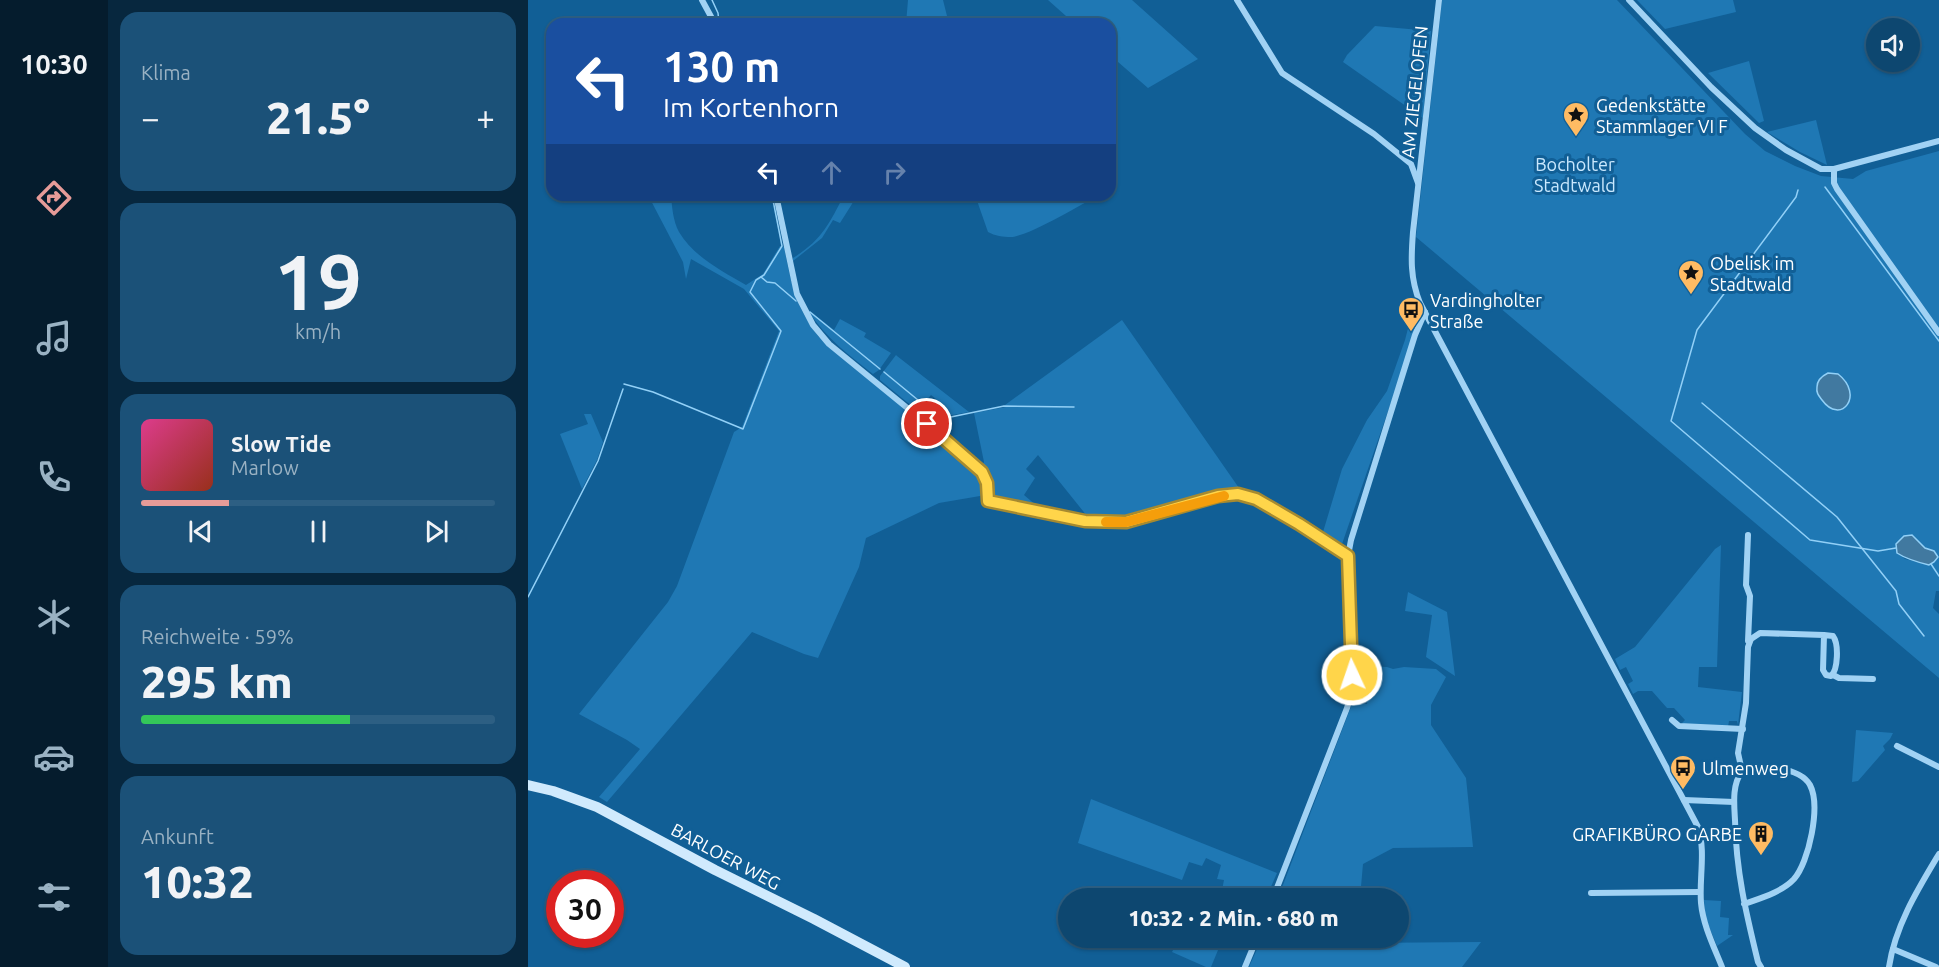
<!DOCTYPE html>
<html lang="de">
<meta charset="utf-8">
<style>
:root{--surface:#0d4770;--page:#1b5178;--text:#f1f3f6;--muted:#9ab2c3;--line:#2d5f83;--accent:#e69b98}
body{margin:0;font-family:Ubuntu,sans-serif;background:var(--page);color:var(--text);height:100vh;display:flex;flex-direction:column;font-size:22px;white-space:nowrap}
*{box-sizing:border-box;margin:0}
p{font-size:20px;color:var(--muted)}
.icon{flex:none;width:33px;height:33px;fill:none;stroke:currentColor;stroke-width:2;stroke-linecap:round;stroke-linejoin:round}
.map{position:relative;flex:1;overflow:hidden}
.drawer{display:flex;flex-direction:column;gap:12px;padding:12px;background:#07273e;width:420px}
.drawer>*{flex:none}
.banner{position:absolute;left:18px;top:18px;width:570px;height:183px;border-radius:18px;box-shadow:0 2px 4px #0004,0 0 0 2px var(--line);background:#1a4fa0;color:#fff;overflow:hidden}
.buttons{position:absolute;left:1338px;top:18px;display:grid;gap:12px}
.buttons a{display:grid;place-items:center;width:54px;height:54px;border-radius:50%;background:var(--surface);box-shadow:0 2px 4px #0004,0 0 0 2px var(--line);font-size:30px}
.speed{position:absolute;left:18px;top:870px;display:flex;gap:12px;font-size:30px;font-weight:700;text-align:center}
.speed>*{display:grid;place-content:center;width:78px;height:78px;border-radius:50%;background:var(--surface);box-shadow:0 2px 4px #0004,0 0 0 2px var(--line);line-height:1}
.speed .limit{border:9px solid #d22;background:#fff;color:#111}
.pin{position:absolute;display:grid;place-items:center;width:51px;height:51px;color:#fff;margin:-26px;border:3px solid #fff;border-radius:50%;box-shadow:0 2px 6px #0007}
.me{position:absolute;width:66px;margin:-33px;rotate:357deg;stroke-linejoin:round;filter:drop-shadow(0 0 4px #0008)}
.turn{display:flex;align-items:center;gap:21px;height:126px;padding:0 18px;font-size:27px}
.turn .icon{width:78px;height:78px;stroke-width:2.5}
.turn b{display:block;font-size:42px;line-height:51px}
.lanes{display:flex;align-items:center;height:57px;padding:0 18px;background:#0003;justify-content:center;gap:30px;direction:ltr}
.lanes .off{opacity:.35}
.big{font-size:45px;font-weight:800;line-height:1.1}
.drawer .widget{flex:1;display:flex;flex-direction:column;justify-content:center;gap:9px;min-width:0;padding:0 21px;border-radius:18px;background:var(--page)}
.drawer .dial{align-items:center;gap:0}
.dial b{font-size:78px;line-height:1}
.song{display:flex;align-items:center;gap:18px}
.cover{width:72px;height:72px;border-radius:9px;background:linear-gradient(135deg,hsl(330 70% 55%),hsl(10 70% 35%))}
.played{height:6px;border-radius:3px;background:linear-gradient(90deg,var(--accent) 25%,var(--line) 25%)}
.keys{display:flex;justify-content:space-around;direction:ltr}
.heat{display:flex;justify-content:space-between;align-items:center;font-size:33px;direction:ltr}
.charge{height:9px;border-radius:4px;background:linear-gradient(90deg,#34c759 59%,var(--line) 0)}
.trip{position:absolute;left:530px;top:888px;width:351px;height:60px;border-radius:30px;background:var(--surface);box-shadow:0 2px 4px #0004,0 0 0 2px var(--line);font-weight:800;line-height:60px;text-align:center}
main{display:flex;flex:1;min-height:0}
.tab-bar{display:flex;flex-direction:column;width:108px;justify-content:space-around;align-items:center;background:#051c2d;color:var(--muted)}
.tab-bar .icon{width:42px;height:42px}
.tab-bar .selected{color:var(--accent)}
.tab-bar b{font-size:27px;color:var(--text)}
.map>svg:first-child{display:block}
.green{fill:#1f78b4;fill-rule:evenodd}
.water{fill:#4179a0;stroke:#92d0f7;stroke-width:1.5}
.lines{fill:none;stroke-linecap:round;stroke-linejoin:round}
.stream{stroke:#92d0f7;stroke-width:1.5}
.street{stroke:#a1d2f4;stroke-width:6}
.secondary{stroke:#d0eafd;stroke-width:10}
.route-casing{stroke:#a68a30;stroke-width:15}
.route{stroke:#ffd54a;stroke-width:10}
.slow{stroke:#f59e0b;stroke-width:10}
.labels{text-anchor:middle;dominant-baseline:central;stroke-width:6;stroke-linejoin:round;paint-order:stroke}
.street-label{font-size:18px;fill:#fff;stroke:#115f96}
.poi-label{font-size:18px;fill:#fff;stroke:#115f96;text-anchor:start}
.park-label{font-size:18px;fill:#c9e8fe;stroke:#115f96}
</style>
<main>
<nav class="tab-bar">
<b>10:30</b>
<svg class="icon selected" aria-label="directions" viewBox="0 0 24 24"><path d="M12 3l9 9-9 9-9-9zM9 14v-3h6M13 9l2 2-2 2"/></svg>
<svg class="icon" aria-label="music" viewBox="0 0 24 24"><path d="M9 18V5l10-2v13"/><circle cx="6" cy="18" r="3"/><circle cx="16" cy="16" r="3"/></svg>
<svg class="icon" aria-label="phone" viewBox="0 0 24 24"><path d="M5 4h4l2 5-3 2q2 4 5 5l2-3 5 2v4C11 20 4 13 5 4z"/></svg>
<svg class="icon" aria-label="climate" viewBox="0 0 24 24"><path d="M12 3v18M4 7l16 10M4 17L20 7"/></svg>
<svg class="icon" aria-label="car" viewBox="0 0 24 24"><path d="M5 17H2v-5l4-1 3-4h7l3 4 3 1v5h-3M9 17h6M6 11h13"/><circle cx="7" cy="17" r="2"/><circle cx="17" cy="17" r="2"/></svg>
<svg class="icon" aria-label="filters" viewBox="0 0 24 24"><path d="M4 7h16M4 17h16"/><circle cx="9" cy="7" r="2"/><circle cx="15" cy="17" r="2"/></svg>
</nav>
<section class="drawer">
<div class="widget"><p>Klima</p>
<div class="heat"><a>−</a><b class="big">21.5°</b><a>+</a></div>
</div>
<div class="widget dial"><b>19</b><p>km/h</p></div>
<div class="widget">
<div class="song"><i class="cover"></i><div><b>Slow Tide</b><p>Marlow</p></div></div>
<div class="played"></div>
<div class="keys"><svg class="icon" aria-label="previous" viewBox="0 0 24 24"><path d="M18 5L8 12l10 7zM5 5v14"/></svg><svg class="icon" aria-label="pause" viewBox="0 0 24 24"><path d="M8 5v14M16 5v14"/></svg><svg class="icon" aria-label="next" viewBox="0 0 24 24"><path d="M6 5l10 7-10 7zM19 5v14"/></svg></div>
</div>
<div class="widget"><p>Reichweite · 59%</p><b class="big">295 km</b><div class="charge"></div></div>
<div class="widget"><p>Ankunft</p><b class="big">10:32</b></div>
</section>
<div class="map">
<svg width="1411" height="967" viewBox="0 0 1411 967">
<rect width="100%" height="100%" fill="#115f96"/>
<g class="green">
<path d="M380,0H415L421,24H378Z"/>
<path d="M520,0H604L670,59L620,88L582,55V24H547Z"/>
<path d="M914,0H1089L1217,134L1237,151L1267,166L1293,176L1325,179L1338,171L1411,151V591H1408L1405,608L1411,614V678L888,237ZM1384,535L1397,548L1401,565L1377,559L1369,553Z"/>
<path d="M1109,0H1205L1208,12L1137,29Z"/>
<path d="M847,26L903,31L895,118L815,62L819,55Z"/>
<path d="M1221,61L1236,121L1231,123L1180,73Z"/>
<path d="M1288,120L1299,165L1272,152L1239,132Z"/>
<path d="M120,195H143C144,207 145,221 151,232C166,257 194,271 218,285L235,274L252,246L256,247C263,282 268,308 291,337L406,433L452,476L456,483V492L452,496L411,503L338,538L331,567L290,658L276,654L224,632L79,802L71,797L112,749L99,740L51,714L140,602L149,586L206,432L214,427L251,331L216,289L163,259L158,279L155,262Z"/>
<path d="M316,195H425V196H329L312,223L305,220L294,238L265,261V258C294,240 301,224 316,195Z"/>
<path d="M447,195H571C554,204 499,237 483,237C475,237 467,236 460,232Z"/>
<path d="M885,309L890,310L893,316L814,544L795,532L814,469L839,420L859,391L877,340Z"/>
<path d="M282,311L306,330L312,319L338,333L336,337L363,353L351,370L345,374C321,355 298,338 281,312Z"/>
<path d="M594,320L711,488L598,517L559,516L510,455L498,469L507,478L496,495L509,506L465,496L461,478L453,468L456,462L446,413L478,407L477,405Z"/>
<path d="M368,355L369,356L441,412L413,417L411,416L418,407L403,395L396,403L408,414L402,421L352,380V376Z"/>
<path d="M56,414H63L75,442L69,460L54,489L32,434L60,424Z"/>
<path d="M1193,545L1189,667H1171L1170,687L1214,692L1210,725L1209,721H1201L1200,727L1155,725L1154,723L1157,720L1146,708H1139L1124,691H1110L1105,694L1100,684L1105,681L1098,667L1092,670L1087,659L1107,647L1187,549Z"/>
<path d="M880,592L919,612L927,676L898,657L904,615L877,611Z"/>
<path d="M842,666L859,667L865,669L876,667L908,669L918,677L903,705V725L938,778L945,847L865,848L835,864L832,898H750L824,704H839Z"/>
<path d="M1328,730L1365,733L1362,739L1355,746L1357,750L1330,781L1324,782Z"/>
<path d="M563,799L749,873L738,898H727L694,890L696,880L689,879L693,865L678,858L674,866L661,862L654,880L550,843Z"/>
<path d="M1176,900L1193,901L1192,917L1201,918L1200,935H1205L1189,946L1177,917Z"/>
<path d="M651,938H695L683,967H678L644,952Z"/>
<path d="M734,938H829V943L953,942L934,967H721Z"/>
</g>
<g class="water">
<path d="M1300,373L1310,374C1337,395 1313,426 1294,400C1291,396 1288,393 1289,387C1289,380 1294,376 1300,373Z"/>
<path d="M1384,535L1397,548L1406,551L1410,557L1406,562L1401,565C1389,562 1378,559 1369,553L1368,544L1376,536Z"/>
</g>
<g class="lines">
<g class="stream">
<path d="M184,0L190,13L191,22L221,24"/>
<path d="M1297,187L1411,341"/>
<path d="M1270,190L1268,197L1169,330L1143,421L1282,540L1350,551L1368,548"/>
<path d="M233,277L239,282L247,283L268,301"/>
<path d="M282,312L352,369"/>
<path d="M356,372L413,419L476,406L546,407"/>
<path d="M96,384L125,392L215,429L253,331L222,292L228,280L236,275L254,246L244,195"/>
<path d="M1174,403L1309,517L1368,591L1371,604L1396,636"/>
<path d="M1403,564L1411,576"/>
<path d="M0,597L70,461L95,389"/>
</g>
<g class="street">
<path d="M174,0L187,24"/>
<path d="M709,0L754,73L846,134L883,164L890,183"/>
<path d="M911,0L885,232C883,258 882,278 892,303L1170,827C1178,851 1171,878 1173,903C1175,925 1186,947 1194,967"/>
<path d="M1101,0L1183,87L1227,128L1258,150L1293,169H1306L1411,141"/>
<path d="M1306,169V183L1309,189L1411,333"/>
<path d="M248,195L269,294L285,325L301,344L416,438L454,472L459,483L460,501L557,521L598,522L690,496L710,494L728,499L771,523L820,556"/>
<path d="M1220,535L1218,585L1222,596L1220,641"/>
<path d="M1305,675L1311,678L1345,679"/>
<path d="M1144,720L1151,726L1215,729"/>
<path d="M1369,746L1411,767"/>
<path d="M1214,771L1210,753L1218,703L1220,647L1223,639L1232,633L1296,635L1305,636C1311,644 1310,670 1303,676L1298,675L1295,670L1296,635"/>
<path d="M1156,800L1206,802"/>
<path d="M1063,893L1172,892"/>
<path d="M745,898L819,708L823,694L824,675L820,556L823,540L887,335L897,312"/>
<path d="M1216,904C1233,898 1254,892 1266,879C1281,862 1293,806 1282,785C1272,767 1232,764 1214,771C1204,785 1206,803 1207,820C1208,871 1218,913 1230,962L1233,967"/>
<path d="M1365,949L1408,967"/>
<path d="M717,967L729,938"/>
<path d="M1361,967C1367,926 1390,889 1411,854"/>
</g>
<path class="secondary" d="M0,785L25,791L69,807L187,870L286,919L377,967"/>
</g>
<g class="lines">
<defs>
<path id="route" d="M399,424L454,472L459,483L460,501L557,521L598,522L690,496L710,494L728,499L771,524L820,556L824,675"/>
</defs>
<use href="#route" class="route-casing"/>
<use href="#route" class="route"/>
<path class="slow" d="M578,522H598L696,496"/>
</g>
<defs>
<symbol id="sight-pin" viewBox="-11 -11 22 30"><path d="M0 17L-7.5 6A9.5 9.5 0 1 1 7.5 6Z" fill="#ffbb63" stroke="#115f96"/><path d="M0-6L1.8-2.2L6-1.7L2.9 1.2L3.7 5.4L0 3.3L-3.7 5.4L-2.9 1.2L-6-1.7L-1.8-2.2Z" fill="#111"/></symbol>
<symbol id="bus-pin" viewBox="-11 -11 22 30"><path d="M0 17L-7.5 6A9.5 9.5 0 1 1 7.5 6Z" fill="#ffbb63" stroke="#115f96"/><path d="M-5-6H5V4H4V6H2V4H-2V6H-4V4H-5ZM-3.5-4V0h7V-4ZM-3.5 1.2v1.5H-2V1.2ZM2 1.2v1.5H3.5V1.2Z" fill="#111"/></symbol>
<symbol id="building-pin" viewBox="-11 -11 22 30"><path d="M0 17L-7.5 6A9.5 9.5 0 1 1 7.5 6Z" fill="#ffbb63" stroke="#115f96"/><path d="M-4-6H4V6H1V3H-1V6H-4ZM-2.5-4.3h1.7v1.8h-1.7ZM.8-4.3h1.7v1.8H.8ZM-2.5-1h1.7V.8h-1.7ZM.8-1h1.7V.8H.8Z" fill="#111"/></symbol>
</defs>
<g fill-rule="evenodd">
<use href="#sight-pin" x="1033" y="100" width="30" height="40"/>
<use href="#sight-pin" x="1148" y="258" width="30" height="40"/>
<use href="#bus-pin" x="868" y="295" width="30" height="40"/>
<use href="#bus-pin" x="1140" y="753" width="30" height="40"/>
<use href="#building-pin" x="1218" y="819" width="30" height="40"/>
</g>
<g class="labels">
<g class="street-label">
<text transform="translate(886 92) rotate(-84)">AM ZIEGELOFEN</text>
<text transform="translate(198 856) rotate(28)">BARLOER WEG</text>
</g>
<g class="poi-label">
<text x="1068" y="105">Gedenkstätte<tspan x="1068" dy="21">Stammlager VI F</tspan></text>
<text x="1182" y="263">Obelisk im<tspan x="1182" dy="21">Stadtwald</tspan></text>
<text x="902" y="300">Vardingholter<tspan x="902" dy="21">Straße</tspan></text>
<text x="1174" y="768">Ulmenweg</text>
<text x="1214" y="834" text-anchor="end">GRAFIKBÜRO GARBE</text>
</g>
<g class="park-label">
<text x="1047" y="164">Bocholter<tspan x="1047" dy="21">Stadtwald</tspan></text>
</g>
</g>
</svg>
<div class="buttons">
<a><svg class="icon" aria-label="sound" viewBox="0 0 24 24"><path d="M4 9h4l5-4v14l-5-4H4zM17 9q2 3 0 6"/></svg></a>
</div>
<div class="speed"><div class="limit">30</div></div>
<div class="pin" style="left:399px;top:424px;background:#d93025"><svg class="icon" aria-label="arrive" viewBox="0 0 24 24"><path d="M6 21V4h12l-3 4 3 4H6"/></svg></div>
<svg class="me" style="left:824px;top:675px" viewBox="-20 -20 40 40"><circle r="17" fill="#ffd54a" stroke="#fff" stroke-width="3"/><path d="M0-11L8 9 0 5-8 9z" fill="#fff"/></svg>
<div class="trip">10:32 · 2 Min. · 680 m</div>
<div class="banner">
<div class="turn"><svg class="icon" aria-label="left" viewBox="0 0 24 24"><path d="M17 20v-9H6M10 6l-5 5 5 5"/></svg><div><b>130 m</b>Im Kortenhorn</div></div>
<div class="lanes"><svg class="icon" aria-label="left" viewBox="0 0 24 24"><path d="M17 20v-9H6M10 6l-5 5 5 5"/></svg><svg class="icon off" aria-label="ahead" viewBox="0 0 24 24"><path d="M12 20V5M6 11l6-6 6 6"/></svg><svg class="icon off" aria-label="right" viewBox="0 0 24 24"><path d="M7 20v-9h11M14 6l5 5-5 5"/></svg></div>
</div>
</div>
</main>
